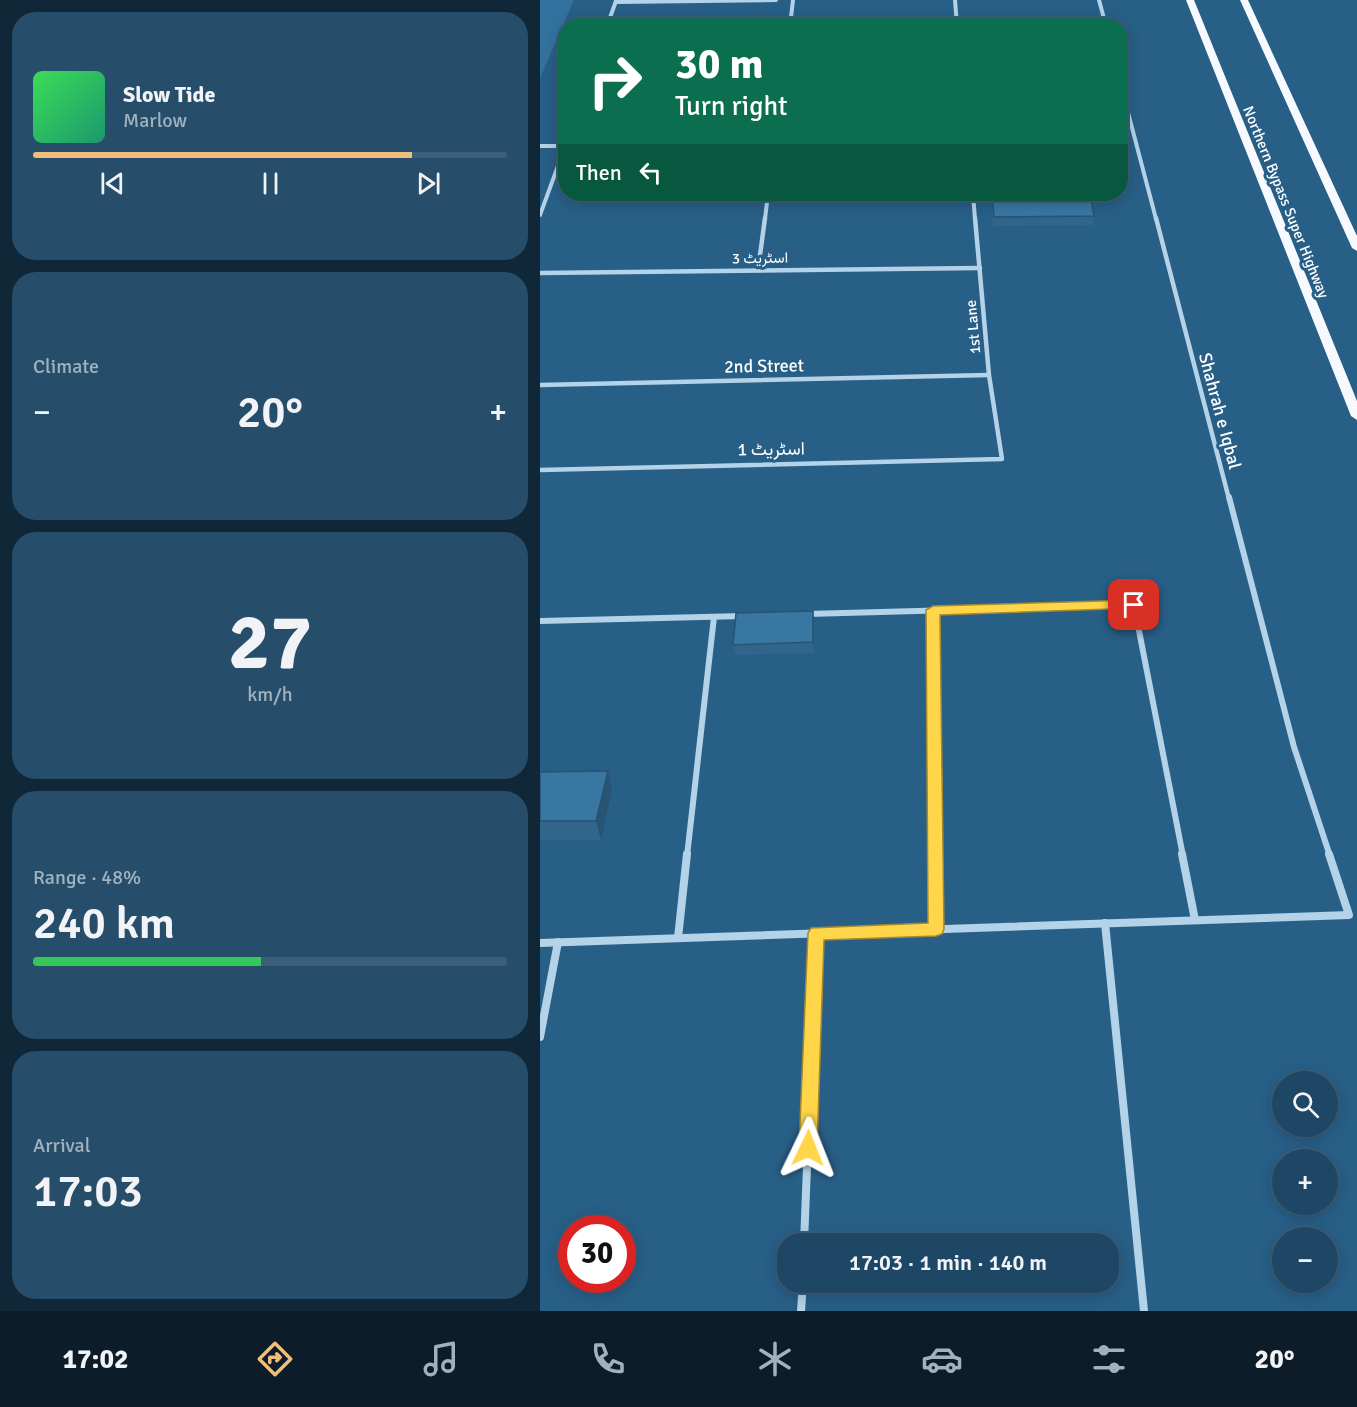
<!DOCTYPE html>
<meta charset="utf-8">
<style>
:root{--surface:#1e4765;--page:#264e6b;--text:#f1f3f6;--muted:#a1b2bf;--line:#3c5f79;--accent:#efbe7b}
body{margin:0;font-family:Signika,Vazirmatn,sans-serif;background:var(--page);color:var(--text);height:100vh;display:flex;flex-direction:column;font-size:22px;white-space:nowrap}
*{box-sizing:border-box;margin:0}
p{font-size:20px;color:var(--muted)}
.icon{flex:none;width:33px;height:33px;fill:none;stroke:currentColor;stroke-width:2;stroke-linecap:round;stroke-linejoin:round}
.map{position:relative;flex:1;overflow:hidden}
.side{display:flex;flex-direction:column;gap:12px;padding:12px;background:#102738;width:540px}
.side>*{flex:none}
.top-card{position:absolute;left:18px;top:18px;width:570px;height:183px;border-radius:24px;box-shadow:0 3px 15px #0003,0 0 0 2px var(--line);background:#0b6e4f;color:#fff;overflow:hidden}
.buttons{position:absolute;left:732px;top:1071px;display:grid;gap:12px}
.buttons a{display:grid;place-items:center;width:66px;height:66px;border-radius:50%;background:var(--surface);box-shadow:0 3px 15px #0003,0 0 0 2px var(--line);font-size:30px}
.speed{position:absolute;left:18px;top:1215px;display:flex;gap:12px;font-size:30px;font-weight:700;text-align:center}
.speed>*{display:grid;place-content:center;width:78px;height:78px;border-radius:50%;background:var(--surface);box-shadow:0 3px 15px #0003,0 0 0 2px var(--line);line-height:1}
.speed .limit{border:9px solid #d22;background:#fff;color:#111}
.pin{position:absolute;display:grid;place-items:center;width:51px;height:51px;color:#fff;margin:-26px;border-radius:12px;box-shadow:0 3px 9px #0006}
.me{position:absolute;width:66px;margin:-33px;rotate:2deg;stroke-linejoin:round;filter:drop-shadow(0 0 4px #0008)}
.turn{display:flex;align-items:center;gap:21px;height:126px;padding:0 18px;font-size:27px}
.turn .icon{width:78px;height:78px;stroke-width:2.5}
.turn b{display:block;font-size:42px;line-height:51px}
.then{display:flex;align-items:center;height:57px;padding:0 18px;background:#0003;gap:12px;font-size:22px}
.big{font-size:45px;font-weight:600;line-height:1.1}
.side .tile{flex:1;display:flex;flex-direction:column;justify-content:center;gap:9px;min-width:0;padding:0 21px;border-radius:24px;background:var(--page)}
.side .dial{align-items:center;gap:0}
.dial b{font-size:78px;line-height:1}
.song{display:flex;align-items:center;gap:18px}
.cover{width:72px;height:72px;border-radius:9px;background:linear-gradient(135deg,hsl(130 70% 55%),hsl(160 70% 35%))}
.played{height:6px;border-radius:3px;background:linear-gradient(90deg,var(--accent) 80%,var(--line) 80%)}
.keys{display:flex;justify-content:space-around;direction:ltr}
.heat{display:flex;justify-content:space-between;align-items:center;font-size:33px;direction:ltr}
.charge{height:9px;border-radius:4px;background:linear-gradient(90deg,#34c759 48%,var(--line) 0)}
.trip{position:absolute;left:237px;top:1233px;width:342px;height:60px;border-radius:24px;background:var(--surface);box-shadow:0 3px 15px #0003,0 0 0 2px var(--line);font-weight:600;line-height:60px;text-align:center}
.tabs{display:flex;height:96px;justify-content:space-around;align-items:center;background:#0c1c28;color:var(--muted)}
.tabs .icon{width:42px;height:42px}
.tabs .current{color:var(--accent)}
.tabs b{font-size:27px;color:var(--text)}
main{display:flex;flex:1;min-height:0}
.map>svg:first-child{display:block}
.green{fill:#33729e}
.lines{fill:none;stroke-linecap:round;stroke-linejoin:round}
.minor-far3{stroke:#b4d3e8;stroke-width:4}
.minor-far2{stroke:#b4d3e8;stroke-width:4.5}
.minor-far1{stroke:#b4d3e8;stroke-width:6}
.minor{stroke:#b4d3e8;stroke-width:8}
.primary{fill:#f6fafe;fill-rule:evenodd}
.wall{fill:#31668c}
.shaded-wall{fill:#285372}
.building{fill:#3977a3;stroke:#285372;stroke-width:1.5}
.route{fill:#ffd54a;stroke:#a68a30;stroke-width:1.5}
.labels{text-anchor:middle;dominant-baseline:central;stroke-width:6;stroke-linejoin:round;paint-order:stroke}
.far-street-label{font-size:15px;fill:#fff;stroke:#285f87}
.street-label{font-size:18px;fill:#fff;stroke:#285f87}
</style>
<main>
<section class="side">
<div class="tile">
<div class="song"><i class="cover"></i><div><b>Slow Tide</b><p>Marlow</p></div></div>
<div class="played"></div>
<div class="keys"><svg class="icon" aria-label="previous" viewBox="0 0 24 24"><path d="M18 5L8 12l10 7zM5 5v14"/></svg><svg class="icon" aria-label="pause" viewBox="0 0 24 24"><path d="M8 5v14M16 5v14"/></svg><svg class="icon" aria-label="next" viewBox="0 0 24 24"><path d="M6 5l10 7-10 7zM19 5v14"/></svg></div>
</div>
<div class="tile"><p>Climate</p>
<div class="heat"><a>−</a><b class="big">20°</b><a>+</a></div>
</div>
<div class="tile dial"><b>27</b><p>km/h</p></div>
<div class="tile"><p>Range · 48%</p><b class="big">240 km</b><div class="charge"></div></div>
<div class="tile"><p>Arrival</p><b class="big">17:03</b></div>
</section>
<div class="map">
<svg width="817" height="1311" viewBox="0 0 817 1311">
<rect width="100%" height="100%" fill="#285f87"/>
<path class="green" d="M0,0H34L0,78Z"/>
<g class="lines">
<g class="minor-far3">
<path d="M415,0L417,26"/>
<path d="M559,0L566,26"/>
<path d="M76,2L236,0"/>
<path d="M67,26L76,1"/>
<path d="M250,26L253,0"/>
<path d="M580,82L616,219"/>
<path d="M0,146H25"/>
<path d="M433,194L435,219"/>
<path d="M0,215L26,144"/>
<path d="M225,219L228,194"/>
</g>
<g class="minor-far2">
<path d="M616,218L689,499"/>
<path d="M218,270L225,218"/>
<path d="M0,273L440,268"/>
<path d="M0,385L449,375"/>
<path d="M0,470L462,459L449,375L435,218"/>
</g>
<g class="minor-far1">
<path d="M689,497L754,747L790,856"/>
<path d="M393,610L395,856"/>
<path d="M267,614L594,605L643,856"/>
<path d="M0,621L203,616"/>
<path d="M147,856L174,617"/>
</g>
<g class="minor">
<path d="M395,854L396,929"/>
<path d="M642,854L655,920"/>
<path d="M565,923L604,1311"/>
<path d="M138,938L147,854"/>
<path d="M0,943L809,915L789,854"/>
<path d="M0,1037L18,942"/>
<path d="M264,1244L276,933"/>
<path d="M261,1311L263,1282"/>
</g>
<g class="primary">
<path d="M646,0H654L817,401V420L811,416Z"/>
<path d="M700,0H708L817,236V251L812,248Z"/>
</g>
</g>
<g class="wall">
<path d="M451,194L554,216L553,225L453,226Z"/>
<path d="M273,611L274,621V653L195,655L193,645Z"/>
<path d="M0,772L72,790L61,840H0Z"/>
</g>
<g class="shaded-wall">
<path d="M273,611L274,621V653L273,642Z"/>
<path d="M68,771L72,790L61,840L56,821Z"/>
</g>
<g class="building">
<path d="M452,194H550L554,216L454,217Z"/>
<path d="M273,611V642L193,645L196,613Z"/>
<path d="M68,771L56,821H0V772Z"/>
</g>
<path class="route" d="M594,600L601,605L599,608L400,615L404,929L402,934L396,936L284,940L277,1148L274,1154L268,1157L261,1154L259,1148L268,933L271,928L388,923L386,610L393,606Z"/>
<g class="labels">
<g class="far-street-label">
<text transform="translate(746 202) rotate(68)">Northern Bypass Super Highway</text>
<text transform="translate(220 258) rotate(-1)">اسٹریٹ 3</text>
<text transform="translate(433 327) rotate(-95)">1st Lane</text>
</g>
<g class="street-label">
<text transform="translate(224 366) rotate(-1)">2nd Street</text>
<text transform="translate(680 411) rotate(75)">Shahrah e Iqbal</text>
<text transform="translate(231 449) rotate(-1)">اسٹریٹ 1</text>
</g>
</g>
</svg>
<div class="buttons">
<a><svg class="icon" aria-label="search" viewBox="0 0 24 24"><circle cx="10" cy="10" r="6"/><path d="M15 15l6 6"/></svg></a>
<a>+</a>
<a>−</a>
</div>
<div class="speed"><div class="limit">30</div></div>
<div class="pin" style="left:594px;top:605px;background:#d93025"><svg class="icon" aria-label="arrive" viewBox="0 0 24 24"><path d="M6 21V4h12l-3 4 3 4H6"/></svg></div>
<svg class="me" style="left:268px;top:1148px" viewBox="-20 -20 40 40"><path d="M0-17L14 15 0 8-14 15z" fill="#ffd54a" stroke="#fff" stroke-width="4"/></svg>
<div class="trip">17:03 · 1 min · 140 m</div>
<div class="top-card">
<div class="turn"><svg class="icon" aria-label="right" viewBox="0 0 24 24"><path d="M7 20v-9h11M14 6l5 5-5 5"/></svg><div><b>30 m</b>Turn right</div></div>
<div class="then">Then<svg class="icon" aria-label="left" viewBox="0 0 24 24"><path d="M17 20v-9H6M10 6l-5 5 5 5"/></svg></div>
</div>
</div>
</main>
<nav class="tabs">
<b>17:02</b>
<svg class="icon current" aria-label="directions" viewBox="0 0 24 24"><path d="M12 3l9 9-9 9-9-9zM9 14v-3h6M13 9l2 2-2 2"/></svg>
<svg class="icon" aria-label="music" viewBox="0 0 24 24"><path d="M9 18V5l10-2v13"/><circle cx="6" cy="18" r="3"/><circle cx="16" cy="16" r="3"/></svg>
<svg class="icon" aria-label="phone" viewBox="0 0 24 24"><path d="M5 4h4l2 5-3 2q2 4 5 5l2-3 5 2v4C11 20 4 13 5 4z"/></svg>
<svg class="icon" aria-label="climate" viewBox="0 0 24 24"><path d="M12 3v18M4 7l16 10M4 17L20 7"/></svg>
<svg class="icon" aria-label="car" viewBox="0 0 24 24"><path d="M5 17H2v-5l4-1 3-4h7l3 4 3 1v5h-3M9 17h6M6 11h13"/><circle cx="7" cy="17" r="2"/><circle cx="17" cy="17" r="2"/></svg>
<svg class="icon" aria-label="filters" viewBox="0 0 24 24"><path d="M4 7h16M4 17h16"/><circle cx="9" cy="7" r="2"/><circle cx="15" cy="17" r="2"/></svg>
<b>20°</b>
</nav>
